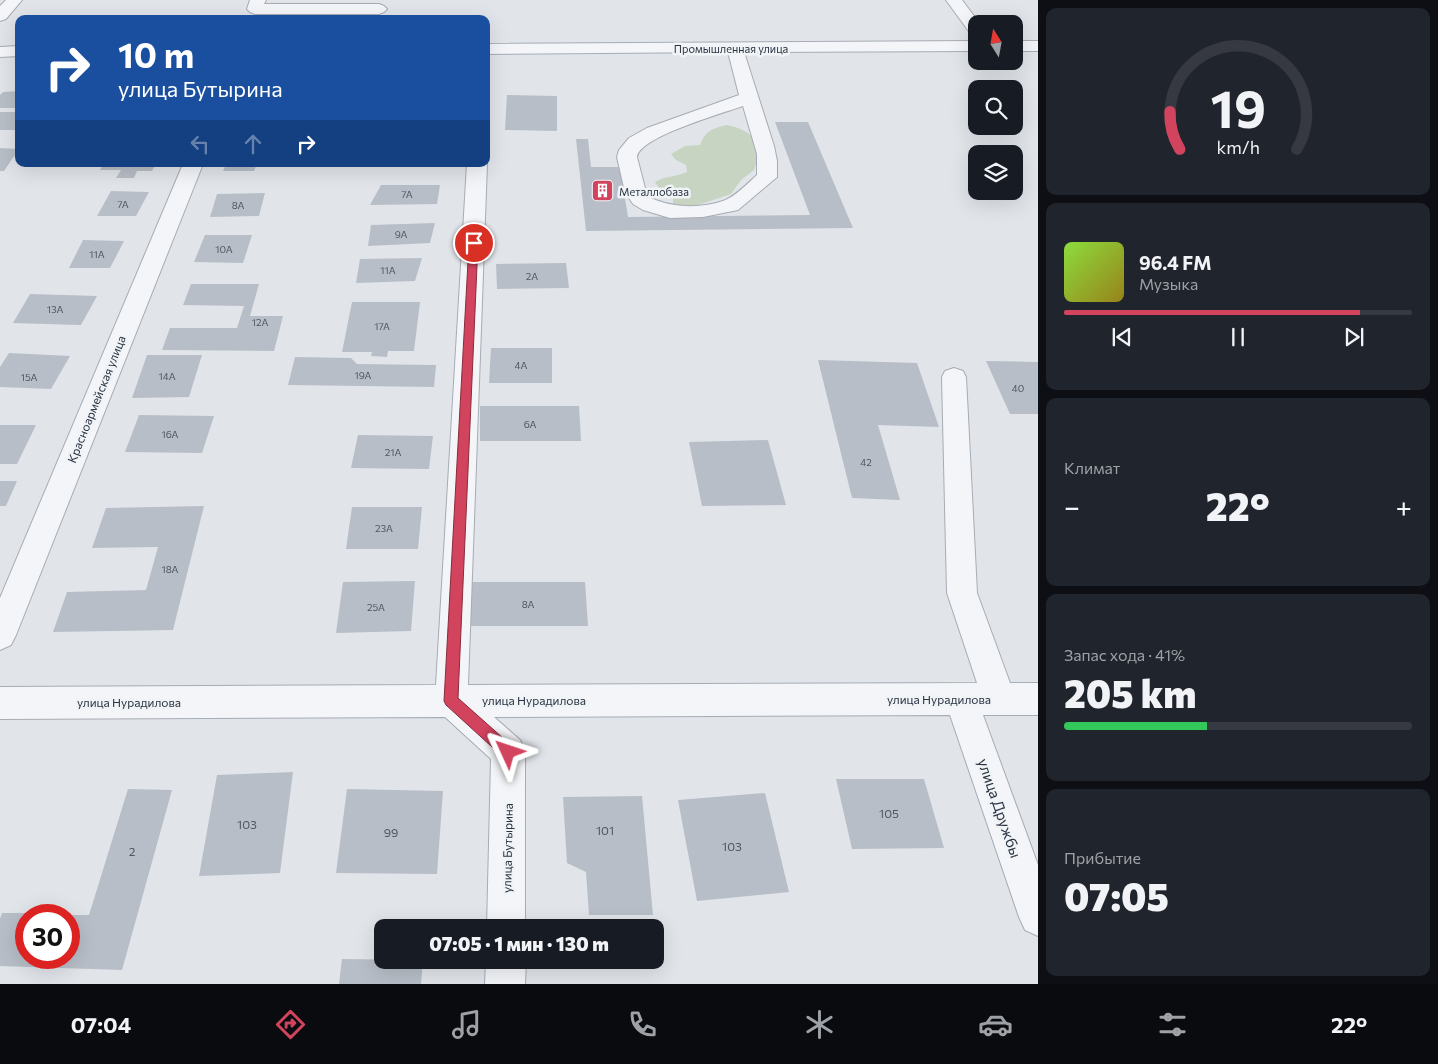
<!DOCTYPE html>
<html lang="ru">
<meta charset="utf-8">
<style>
:root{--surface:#171b24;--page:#20242c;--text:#f1f3f6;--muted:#9ea1a6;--line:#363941;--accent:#d2435e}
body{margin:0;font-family:Commissioner,sans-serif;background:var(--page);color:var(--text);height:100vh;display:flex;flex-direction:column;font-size:19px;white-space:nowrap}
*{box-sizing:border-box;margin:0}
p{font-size:16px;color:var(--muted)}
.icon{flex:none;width:28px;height:28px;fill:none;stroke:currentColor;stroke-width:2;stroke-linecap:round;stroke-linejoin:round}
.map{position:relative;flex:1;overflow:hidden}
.sheet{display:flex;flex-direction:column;gap:8px;padding:8px;background:#0d0f14;width:400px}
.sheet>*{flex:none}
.hud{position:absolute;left:15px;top:15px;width:475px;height:152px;border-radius:10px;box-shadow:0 5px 20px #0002;background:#1a4fa0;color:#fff;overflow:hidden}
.needle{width:32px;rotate:349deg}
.buttons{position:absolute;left:968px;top:15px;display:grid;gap:10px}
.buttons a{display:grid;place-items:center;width:55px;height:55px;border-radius:10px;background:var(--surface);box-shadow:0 5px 20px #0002;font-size:25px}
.speed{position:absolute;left:15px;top:904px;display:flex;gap:10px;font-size:25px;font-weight:700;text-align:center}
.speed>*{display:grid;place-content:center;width:65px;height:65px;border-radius:50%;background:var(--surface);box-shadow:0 5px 20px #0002;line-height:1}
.speed .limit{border:8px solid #d22;background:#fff;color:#111}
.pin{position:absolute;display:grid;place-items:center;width:42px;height:42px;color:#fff;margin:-21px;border:2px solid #fff;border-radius:50%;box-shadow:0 1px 5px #0007}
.me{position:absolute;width:55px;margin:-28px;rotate:312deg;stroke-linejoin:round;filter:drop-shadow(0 0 4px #0008)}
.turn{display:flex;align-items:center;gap:18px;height:105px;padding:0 20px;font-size:22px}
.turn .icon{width:65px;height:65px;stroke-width:2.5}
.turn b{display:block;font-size:35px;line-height:42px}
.lanes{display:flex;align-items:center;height:48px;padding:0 20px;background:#0003;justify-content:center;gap:25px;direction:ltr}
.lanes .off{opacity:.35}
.big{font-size:38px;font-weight:800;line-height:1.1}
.sheet .tile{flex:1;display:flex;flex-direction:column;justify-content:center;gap:8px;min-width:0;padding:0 18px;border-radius:10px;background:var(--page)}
.sheet .dial{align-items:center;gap:0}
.dial svg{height:130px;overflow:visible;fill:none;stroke:var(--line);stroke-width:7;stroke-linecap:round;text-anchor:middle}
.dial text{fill:var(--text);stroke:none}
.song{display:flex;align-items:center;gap:15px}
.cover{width:60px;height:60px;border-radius:8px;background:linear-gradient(135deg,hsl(90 70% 55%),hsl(50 70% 35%))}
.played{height:5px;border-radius:2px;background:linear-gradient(90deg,var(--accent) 85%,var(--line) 85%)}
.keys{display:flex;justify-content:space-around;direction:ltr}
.heat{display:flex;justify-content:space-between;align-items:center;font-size:28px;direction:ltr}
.charge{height:8px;border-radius:4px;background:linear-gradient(90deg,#34c759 41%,var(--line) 0)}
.trip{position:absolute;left:374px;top:919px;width:290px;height:50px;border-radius:10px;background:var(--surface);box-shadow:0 5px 20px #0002;font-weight:800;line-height:50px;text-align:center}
.menu{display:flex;height:80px;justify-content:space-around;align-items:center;background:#090b0e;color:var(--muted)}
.menu .icon{width:35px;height:35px}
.menu .active{color:var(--accent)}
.menu b{font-size:22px;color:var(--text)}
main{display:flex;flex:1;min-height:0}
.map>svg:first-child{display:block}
.green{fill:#c7d4c2}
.building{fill:#b8bec7}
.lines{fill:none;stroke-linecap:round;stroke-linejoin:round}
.minor-casing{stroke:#a6acb4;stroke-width:2}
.minor{fill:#f4f5f8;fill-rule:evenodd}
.route{fill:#d2435e;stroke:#882c3d}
.labels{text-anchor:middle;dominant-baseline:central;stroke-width:5;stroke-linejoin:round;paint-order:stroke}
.number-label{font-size:10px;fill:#4d5663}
.far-street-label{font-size:11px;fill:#293342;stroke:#f1f4f7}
.far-poi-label{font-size:11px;fill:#293342;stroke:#f1f4f7;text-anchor:start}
.street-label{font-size:12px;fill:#293342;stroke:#f1f4f7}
.near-number-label{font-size:12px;fill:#4d5663}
.near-street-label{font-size:15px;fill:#293342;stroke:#f1f4f7}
</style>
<main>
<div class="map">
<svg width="1038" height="984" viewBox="0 0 1038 984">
<rect width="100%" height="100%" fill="#e1e5ea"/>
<path class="green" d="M727,125C740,128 748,131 756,141V164L754,170L741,180L731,194L689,208L676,207L673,203V198L665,197L655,182C665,176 676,177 687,172L686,165L676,160L671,154L685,146L700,145C705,131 713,128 727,125Z"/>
<g class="building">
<path d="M19,91V108H0V95L3,92Z"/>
<path d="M507,95L557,96V131L505,130Z"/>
<rect x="0" y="112" width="19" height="18"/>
<path d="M775,122H808L853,228L586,231L576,139H588L591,167H620L628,217L810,215Z"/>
<path d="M0,148L19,149L4,171H0Z"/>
<path d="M104,164H156L152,171H137L134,178H116L121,170H100Z"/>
<path d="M226,164H257L254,171H223Z"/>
<path d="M381,185H440L437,204L370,205Z"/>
<path d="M111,191L149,192L136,216H97Z"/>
<path d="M265,193L259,216L210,217L217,194Z"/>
<path d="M435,223L430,243L368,246L371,225Z"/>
<path d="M205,235H252L243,263L194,262Z"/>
<path d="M83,240L124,241L110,268H69Z"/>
<path d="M422,258L415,281L356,283L360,259Z"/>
<path d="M566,263L569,288L497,289L496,264Z"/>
<path d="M191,284H259L250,316H283L274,351L162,350L170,328H237L244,306L183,305Z"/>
<path d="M30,294L97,296L81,325L13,323Z"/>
<path d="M352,302H420L414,351H388L387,357L371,356L372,352H342Z"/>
<path d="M491,348H552V383H489Z"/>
<path d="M9,353L70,356L51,389L0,387V367Z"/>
<path d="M147,355H202L189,397L132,398Z"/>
<path d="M295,357L351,358L357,364L436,365L434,387L288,385Z"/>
<path d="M818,360L917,363L939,427L878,425L900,500L852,498Z"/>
<path d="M986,361L1038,362V414H1010Z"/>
<path d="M480,406H579L581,441H480Z"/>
<path d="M139,415L214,416L202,453L125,452Z"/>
<path d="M0,425H36L17,464H0Z"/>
<path d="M358,435L433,436L429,469L351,468Z"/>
<path d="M768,440L786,505L702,506L689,442Z"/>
<path d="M0,481H17L6,506H0Z"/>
<path d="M204,506L173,630L53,632L67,592L146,590L158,547L92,548L106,508Z"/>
<path d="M352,507H422L418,549H346Z"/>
<path d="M415,581L411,631L336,633L343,582Z"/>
<path d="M470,582H585L588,626H469Z"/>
<path d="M293,772L280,873L199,876L217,775Z"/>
<path d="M836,779H924L944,848L852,849Z"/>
<path d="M128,789L172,790L122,970L0,966V919L2,913H26V958H69V915H89Z"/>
<path d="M347,789L443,791L437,874L336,873Z"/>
<path d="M765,793L789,892L697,901L678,800Z"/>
<path d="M642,796L653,915H589L586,872L567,863L563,797Z"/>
<path d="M342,959L423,960L421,984H339Z"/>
</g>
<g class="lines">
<defs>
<g id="minor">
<path d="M6,0H22L6,19L0,21V6Z"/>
<path d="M250,0H266L264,4H379L384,6L387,9L384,12L379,14H255L250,12L247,9Z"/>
<path d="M946,0H962L980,24H976V35L970,33Z"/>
<path d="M976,41V51L744,52L774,146L777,161V177L738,210L703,217L670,218L643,210L633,204L625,192L617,157L619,150L629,138L647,128L739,95L728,52L486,54V44ZM743,106L757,154V175C748,183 735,197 723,201C700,209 669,208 647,196L637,157C639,137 723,113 743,106Z"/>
<rect x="1014" y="41" width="24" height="10"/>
<path d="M19,46V56L0,57V47Z"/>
<path d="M486,163L487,164L468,685L977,683L947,593L942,377L945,371L954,368L963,371L966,377L977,593L1010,683H1038V715H983L1038,865V936L1025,930L1019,917L950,715L494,717L520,740L525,752V928H487L491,759L445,717L0,719V687L436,685L467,164Z"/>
<path d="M183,164H203L16,635L11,645L0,650V598Z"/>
<path d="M486,960H526L525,984H485Z"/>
</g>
</defs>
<use href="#minor" class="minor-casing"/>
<use href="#minor" class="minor"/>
</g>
<path class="route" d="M474,240L478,243L458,698L513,747L515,752L513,757L508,759L503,757L446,705L444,701L469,243Z"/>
<defs>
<symbol id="building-square" viewBox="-11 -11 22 22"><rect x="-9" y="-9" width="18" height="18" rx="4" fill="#d2435e" stroke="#f1f4f7"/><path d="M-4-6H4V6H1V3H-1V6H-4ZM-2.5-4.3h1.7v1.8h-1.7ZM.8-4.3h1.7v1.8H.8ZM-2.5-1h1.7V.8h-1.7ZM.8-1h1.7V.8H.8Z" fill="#fff"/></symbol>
</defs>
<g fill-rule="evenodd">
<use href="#building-square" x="590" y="178" width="25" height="25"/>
</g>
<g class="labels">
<g class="number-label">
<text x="407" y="194">7А</text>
<text x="123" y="204">7А</text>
<text x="238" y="205">8А</text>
<text x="401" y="234">9А</text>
<text x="224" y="249">10А</text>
<text x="97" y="254">11А</text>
<text x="388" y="270">11А</text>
<text x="532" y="276">2А</text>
<text x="55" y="309">13А</text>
<text x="260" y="322">12А</text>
<text x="382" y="326">17А</text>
<text x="521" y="365">4А</text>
<text x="363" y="375">19А</text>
<text x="167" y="376">14А</text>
<text x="29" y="377">15А</text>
<text x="1018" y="388">40</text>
<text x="530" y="424">6А</text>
<text x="170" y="434">16А</text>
<text x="393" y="452">21А</text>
<text x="866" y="462">42</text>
<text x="384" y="528">23А</text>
<text x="170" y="569">18А</text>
<text x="528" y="604">8А</text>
<text x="376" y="607">25А</text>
</g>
<g class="far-street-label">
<text x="731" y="48">Промышленная улица</text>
</g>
<g class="far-poi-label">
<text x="619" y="191">Металлобаза</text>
</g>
<g class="street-label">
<text transform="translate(96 399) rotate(-68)">Красноармейская улица</text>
<text x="939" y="699">улица Нурадилова</text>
<text x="534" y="700">улица Нурадилова</text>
<text x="129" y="702">улица Нурадилова</text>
<text transform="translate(507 848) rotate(-89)">улица Бутырина</text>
</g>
<g class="near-number-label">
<text x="889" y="813">105</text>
<text x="247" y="824">103</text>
<text x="605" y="830">101</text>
<text x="391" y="832">99</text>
<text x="732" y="846">103</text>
<text x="132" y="851">2</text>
</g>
<g class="near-street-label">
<text transform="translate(1000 808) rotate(71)">улица Дружбы</text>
</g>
</g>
</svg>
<div class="buttons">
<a><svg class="needle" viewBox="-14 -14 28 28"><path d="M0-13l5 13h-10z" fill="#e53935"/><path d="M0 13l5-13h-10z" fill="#9ea1a6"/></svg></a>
<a><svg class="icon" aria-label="search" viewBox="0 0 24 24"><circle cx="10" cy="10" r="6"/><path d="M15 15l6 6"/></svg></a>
<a><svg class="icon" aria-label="layers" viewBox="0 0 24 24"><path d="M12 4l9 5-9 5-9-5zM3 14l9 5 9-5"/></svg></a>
</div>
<div class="speed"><div class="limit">30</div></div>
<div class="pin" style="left:474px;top:243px;background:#d93025"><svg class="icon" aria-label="arrive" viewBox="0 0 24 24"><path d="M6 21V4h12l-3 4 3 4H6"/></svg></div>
<svg class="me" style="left:508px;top:752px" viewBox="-20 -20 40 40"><path d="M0-17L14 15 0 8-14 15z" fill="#d2435e" stroke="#fff" stroke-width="4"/></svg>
<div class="trip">07:05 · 1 мин · 130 m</div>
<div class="hud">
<div class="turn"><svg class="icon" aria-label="right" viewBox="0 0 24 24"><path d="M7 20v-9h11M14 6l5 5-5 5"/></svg><div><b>10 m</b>улица Бутырина</div></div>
<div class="lanes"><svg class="icon off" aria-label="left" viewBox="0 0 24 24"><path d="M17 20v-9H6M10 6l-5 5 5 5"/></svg><svg class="icon off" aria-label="ahead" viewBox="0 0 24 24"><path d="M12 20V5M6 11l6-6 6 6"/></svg><svg class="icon" aria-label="right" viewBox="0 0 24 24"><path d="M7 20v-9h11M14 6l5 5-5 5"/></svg></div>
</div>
</div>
<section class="sheet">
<div class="tile dial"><svg viewBox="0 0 100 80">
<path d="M14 69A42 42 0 1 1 86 69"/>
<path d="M14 69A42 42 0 0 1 8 46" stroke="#d2435e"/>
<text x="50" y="56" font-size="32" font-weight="700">19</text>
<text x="50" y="72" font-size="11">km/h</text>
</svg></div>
<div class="tile">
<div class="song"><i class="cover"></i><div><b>96.4 FM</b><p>Музыка</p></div></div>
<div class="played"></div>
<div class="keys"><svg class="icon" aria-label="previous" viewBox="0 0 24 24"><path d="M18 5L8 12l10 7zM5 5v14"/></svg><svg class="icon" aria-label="pause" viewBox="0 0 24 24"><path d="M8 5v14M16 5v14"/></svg><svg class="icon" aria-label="next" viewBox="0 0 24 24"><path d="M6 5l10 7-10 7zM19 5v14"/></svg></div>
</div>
<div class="tile"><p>Климат</p>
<div class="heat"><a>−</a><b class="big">22°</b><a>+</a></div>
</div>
<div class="tile"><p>Запас хода · 41%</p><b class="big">205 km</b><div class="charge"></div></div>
<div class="tile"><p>Прибытие</p><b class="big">07:05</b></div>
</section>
</main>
<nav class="menu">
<b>07:04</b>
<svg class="icon active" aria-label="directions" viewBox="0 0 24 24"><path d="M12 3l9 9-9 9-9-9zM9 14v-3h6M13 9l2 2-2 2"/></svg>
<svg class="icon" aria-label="music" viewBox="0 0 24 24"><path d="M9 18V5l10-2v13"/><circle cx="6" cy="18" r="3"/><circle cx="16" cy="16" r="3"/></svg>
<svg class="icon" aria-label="phone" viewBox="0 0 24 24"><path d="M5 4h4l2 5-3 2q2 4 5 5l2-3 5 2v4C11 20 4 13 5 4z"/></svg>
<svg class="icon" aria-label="climate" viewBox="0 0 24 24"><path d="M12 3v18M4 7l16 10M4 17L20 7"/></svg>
<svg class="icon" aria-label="car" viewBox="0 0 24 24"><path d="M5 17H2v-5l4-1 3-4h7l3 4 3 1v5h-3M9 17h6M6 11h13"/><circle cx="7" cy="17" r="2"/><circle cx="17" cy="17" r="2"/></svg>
<svg class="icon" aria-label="filters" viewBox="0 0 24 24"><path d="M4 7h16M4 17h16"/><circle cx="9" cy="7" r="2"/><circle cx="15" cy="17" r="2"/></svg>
<b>22°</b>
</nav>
